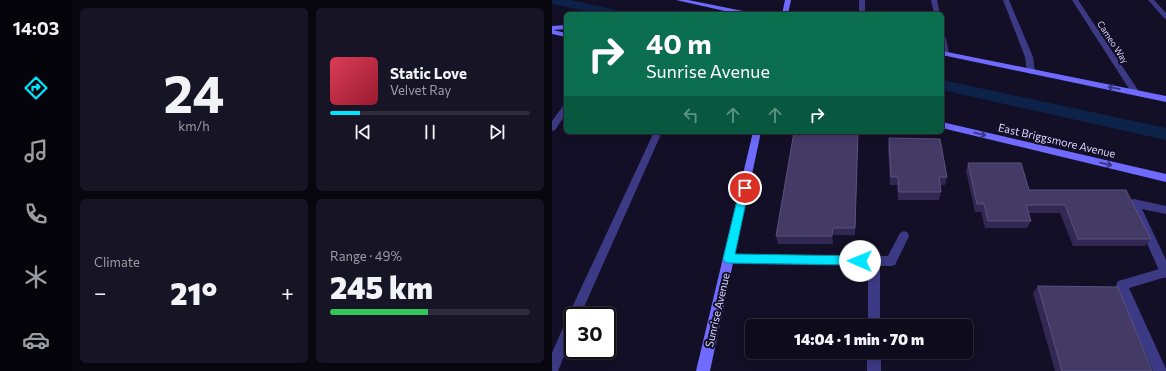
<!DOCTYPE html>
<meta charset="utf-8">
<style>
:root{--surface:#0e0b1c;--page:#171425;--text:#f1f3f6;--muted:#9b9ba3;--line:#2e2b3b;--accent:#00e5ff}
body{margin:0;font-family:Commissioner,sans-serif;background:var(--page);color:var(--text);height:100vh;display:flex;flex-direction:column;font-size:15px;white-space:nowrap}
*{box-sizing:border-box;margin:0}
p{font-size:13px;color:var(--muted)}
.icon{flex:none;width:22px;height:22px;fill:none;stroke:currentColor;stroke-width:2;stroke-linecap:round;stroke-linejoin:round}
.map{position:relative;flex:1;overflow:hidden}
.side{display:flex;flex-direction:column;gap:8px;padding:8px;background:#08060f;width:480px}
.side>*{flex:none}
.top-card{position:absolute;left:12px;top:12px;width:380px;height:122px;border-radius:6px;box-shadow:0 2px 10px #0003,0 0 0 1px var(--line);background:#0b6e4f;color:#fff;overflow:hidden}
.speed{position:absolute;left:12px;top:307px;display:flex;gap:8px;font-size:20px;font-weight:700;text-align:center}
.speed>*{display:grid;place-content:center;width:52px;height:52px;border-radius:50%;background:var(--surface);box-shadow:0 2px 10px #0003,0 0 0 1px var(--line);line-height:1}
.speed .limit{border:2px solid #111;border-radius:6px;background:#fff;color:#111}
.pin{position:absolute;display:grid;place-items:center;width:34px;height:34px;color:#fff;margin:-17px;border:2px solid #fff;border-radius:50%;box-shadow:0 1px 4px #0007}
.me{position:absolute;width:44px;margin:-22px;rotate:271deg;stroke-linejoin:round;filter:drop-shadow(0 0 3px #0008)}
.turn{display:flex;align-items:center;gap:14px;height:84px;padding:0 16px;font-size:18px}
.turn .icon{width:52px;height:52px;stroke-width:2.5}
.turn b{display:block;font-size:28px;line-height:34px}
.lanes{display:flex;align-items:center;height:38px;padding:0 16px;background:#0003;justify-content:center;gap:20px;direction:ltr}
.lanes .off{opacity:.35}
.big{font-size:30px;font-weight:800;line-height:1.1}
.side .widget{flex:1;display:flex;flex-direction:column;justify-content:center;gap:6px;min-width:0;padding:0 14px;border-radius:6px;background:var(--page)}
.side .dial{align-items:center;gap:0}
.dial b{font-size:52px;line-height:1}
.song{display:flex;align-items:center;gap:12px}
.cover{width:48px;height:48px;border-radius:6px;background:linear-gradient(135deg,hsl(350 70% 55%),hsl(350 70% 35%))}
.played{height:4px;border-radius:2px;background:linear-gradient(90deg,var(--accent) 15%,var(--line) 15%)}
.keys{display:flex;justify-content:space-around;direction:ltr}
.heat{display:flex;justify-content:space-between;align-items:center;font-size:22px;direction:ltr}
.charge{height:6px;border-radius:3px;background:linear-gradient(90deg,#34c759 49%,var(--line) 0)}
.side .tiles{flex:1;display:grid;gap:8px;grid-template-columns:repeat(2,1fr)}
.trip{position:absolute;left:193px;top:319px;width:228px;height:40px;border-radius:6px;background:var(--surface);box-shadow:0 2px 10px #0003,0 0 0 1px var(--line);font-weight:800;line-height:40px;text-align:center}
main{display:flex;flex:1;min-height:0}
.tab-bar{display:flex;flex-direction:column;width:72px;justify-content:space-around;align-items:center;background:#06040b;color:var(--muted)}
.tab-bar .icon{width:28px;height:28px}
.tab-bar .current{color:var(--accent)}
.tab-bar b{font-size:18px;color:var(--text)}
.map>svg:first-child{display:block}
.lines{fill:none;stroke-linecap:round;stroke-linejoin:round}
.canal{fill:#0c2248;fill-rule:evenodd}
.lane{fill:#3d3a85;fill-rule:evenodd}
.street{fill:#3d3a85;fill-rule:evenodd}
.secondary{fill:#6f6bff;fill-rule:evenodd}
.wall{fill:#312854}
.shaded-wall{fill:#1d163a}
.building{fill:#433a66;stroke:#5a527e}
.oneway{stroke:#38347d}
.route{fill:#00e5ff;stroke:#0095a6}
.labels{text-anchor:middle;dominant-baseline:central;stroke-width:4;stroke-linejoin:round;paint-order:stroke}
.far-street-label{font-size:9px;fill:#d9d4ff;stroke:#130f26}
.street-label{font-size:11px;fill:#d9d4ff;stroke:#130f26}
</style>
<main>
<nav class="tab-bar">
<b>14:03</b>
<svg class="icon current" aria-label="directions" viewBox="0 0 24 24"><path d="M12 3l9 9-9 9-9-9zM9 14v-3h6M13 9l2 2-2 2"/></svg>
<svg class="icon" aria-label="music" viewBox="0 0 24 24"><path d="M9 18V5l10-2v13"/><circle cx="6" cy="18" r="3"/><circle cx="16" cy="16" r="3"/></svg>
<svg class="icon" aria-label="phone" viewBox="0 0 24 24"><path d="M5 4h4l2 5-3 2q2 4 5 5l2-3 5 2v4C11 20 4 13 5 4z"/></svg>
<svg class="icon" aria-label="climate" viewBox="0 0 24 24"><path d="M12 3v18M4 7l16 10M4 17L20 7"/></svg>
<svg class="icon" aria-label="car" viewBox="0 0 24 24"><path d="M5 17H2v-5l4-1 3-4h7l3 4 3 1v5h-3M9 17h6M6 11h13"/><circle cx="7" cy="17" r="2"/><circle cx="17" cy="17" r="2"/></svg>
</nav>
<section class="side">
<div class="tiles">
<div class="widget dial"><b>24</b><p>km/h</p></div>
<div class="widget">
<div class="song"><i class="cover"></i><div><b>Static Love</b><p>Velvet Ray</p></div></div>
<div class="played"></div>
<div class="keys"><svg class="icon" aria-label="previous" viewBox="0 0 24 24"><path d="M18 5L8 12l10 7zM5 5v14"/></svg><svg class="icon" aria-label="pause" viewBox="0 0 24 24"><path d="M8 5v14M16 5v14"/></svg><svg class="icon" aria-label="next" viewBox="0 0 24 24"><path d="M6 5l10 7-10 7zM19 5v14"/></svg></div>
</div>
<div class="widget"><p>Climate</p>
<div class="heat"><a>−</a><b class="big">21°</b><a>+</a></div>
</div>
<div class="widget"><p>Range · 49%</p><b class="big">245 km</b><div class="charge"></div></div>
</div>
</section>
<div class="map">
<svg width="614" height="371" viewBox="0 0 614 371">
<rect width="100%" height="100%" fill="#130f26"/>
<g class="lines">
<g class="canal">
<path d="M0,0H18L69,11L71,14H46L0,4Z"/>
<path d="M390,80L614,128V140L390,90Z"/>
</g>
<g class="lane">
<rect x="307" y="0" width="6" height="14"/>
<path d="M451,0H457L481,57L483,72L482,74H479L475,72L473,57Z"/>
<path d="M596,0H602L614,13V19L612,18Z"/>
<path d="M102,132H110L28,316H21V334L6,371H0V353L16,316Z"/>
<path d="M322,256L326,257L328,261V326H316V261L318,257Z"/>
<path d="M614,267V277L577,288L614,369V371H601L564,285L566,281L570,280Z"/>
<rect x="315" y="352" width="14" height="19"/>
</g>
<g class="street">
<path d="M379,0H385L388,14H382Z"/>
<path d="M520,0H526L588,93L587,95H581Z"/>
<path d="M390,36L394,38L397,54L393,56L390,55Z"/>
<path d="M14,105V114L3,130L0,131V121L11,106Z"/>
<path d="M582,199L614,206V214L590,209L614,260V278L610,277L577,203L578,200Z"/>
<path d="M352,231L356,233L357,236L343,265L339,266L177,264L173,262L171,259L173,256L177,254L336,256L348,233Z"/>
</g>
<g class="secondary">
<path d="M124,0H136L196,12L199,14H186Z"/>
<path d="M233,0H239L236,14H230Z"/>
<path d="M14,25V29L1,30L14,33V37L0,34V26Z"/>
<path d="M390,51L614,96V102L390,55Z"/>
<path d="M390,122L614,174V182L390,128Z"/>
<path d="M201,132H209L158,371H144Z"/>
</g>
</g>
<g class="wall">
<path d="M306,132L303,235H281V244H226L224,236Z"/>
<path d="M337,138L395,177L393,185H388L389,192L387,200H346L345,185H338L336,147Z"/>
<path d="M416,163L477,190L599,239L593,246H521L508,213H477L479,221L475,228H433L429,212H423L414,171Z"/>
<path d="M486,286L600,371H503L481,293Z"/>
</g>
<path class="shaded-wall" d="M281,228V244L280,236Z"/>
<g class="building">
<path d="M242,132H306L303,228H281L280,236H224Z"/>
<path d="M337,138L388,139L395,177H387L389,192H347L346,177H339Z"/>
<path d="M416,163H469L477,190H574L599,239H526L513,205H474L479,221H436L432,204H425Z"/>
<path d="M486,286L566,287L600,371H510Z"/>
</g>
<defs><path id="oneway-shaft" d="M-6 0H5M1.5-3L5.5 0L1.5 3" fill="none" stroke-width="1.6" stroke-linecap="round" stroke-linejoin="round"/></defs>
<g class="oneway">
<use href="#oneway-shaft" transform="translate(562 88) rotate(-169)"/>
<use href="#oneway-shaft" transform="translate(428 134) rotate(13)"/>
<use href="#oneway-shaft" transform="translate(554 164) rotate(13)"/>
</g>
<path class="route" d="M193,185L197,188L183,254L308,256L312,257L313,261L312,264L308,265L177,263L173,262L171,259L188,188Z"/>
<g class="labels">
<g class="far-street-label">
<text transform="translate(561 42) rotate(57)">Cameo Way</text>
</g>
<g class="street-label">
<text transform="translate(505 140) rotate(13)">East Briggsmore Avenue</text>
<text transform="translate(165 310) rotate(-77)">Sunrise Avenue</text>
</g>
</g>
</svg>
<div class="speed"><div class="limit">30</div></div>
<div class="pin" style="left:193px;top:188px;background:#d93025"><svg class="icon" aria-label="arrive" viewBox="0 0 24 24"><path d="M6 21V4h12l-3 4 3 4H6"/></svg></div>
<svg class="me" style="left:308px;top:261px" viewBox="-20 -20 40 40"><circle r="19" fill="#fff"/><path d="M0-13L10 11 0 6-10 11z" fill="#00e5ff"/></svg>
<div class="trip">14:04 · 1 min · 70 m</div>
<div class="top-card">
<div class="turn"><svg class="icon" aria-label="right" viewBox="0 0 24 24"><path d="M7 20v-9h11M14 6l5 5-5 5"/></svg><div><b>40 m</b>Sunrise Avenue</div></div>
<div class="lanes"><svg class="icon off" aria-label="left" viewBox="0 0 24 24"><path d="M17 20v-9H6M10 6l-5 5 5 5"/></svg><svg class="icon off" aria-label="ahead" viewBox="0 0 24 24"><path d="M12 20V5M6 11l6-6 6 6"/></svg><svg class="icon off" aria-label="ahead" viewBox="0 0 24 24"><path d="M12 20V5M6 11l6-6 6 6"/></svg><svg class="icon" aria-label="right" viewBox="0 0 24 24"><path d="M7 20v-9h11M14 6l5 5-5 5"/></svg></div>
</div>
</div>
</main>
